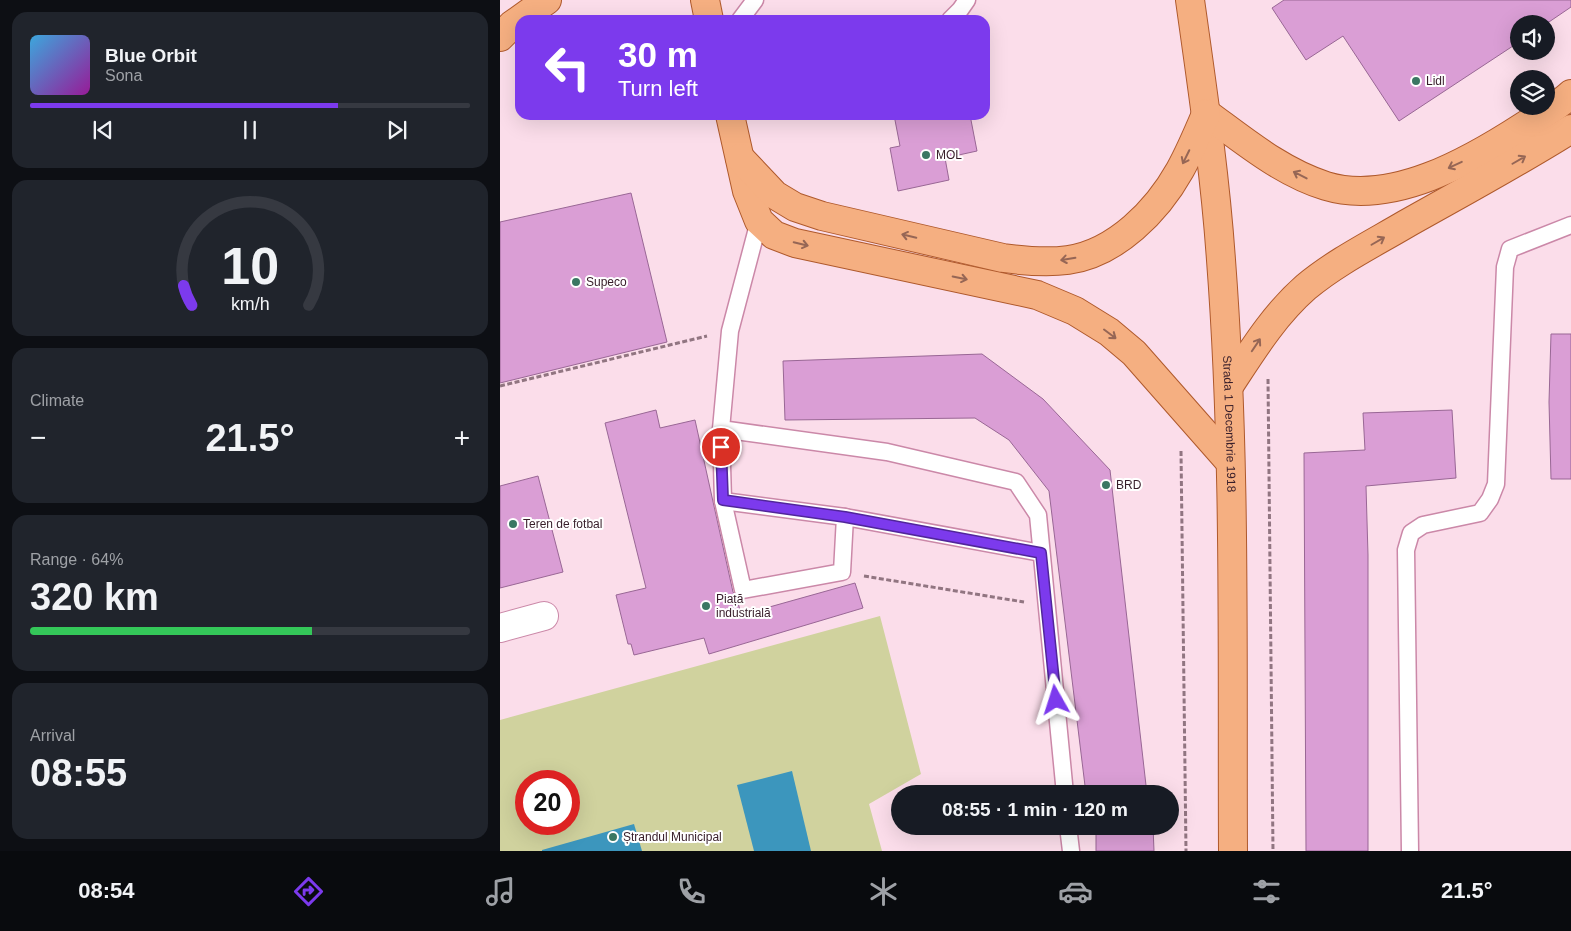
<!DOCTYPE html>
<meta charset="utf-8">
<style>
:root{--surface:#171b24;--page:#20242c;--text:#f1f3f6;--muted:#9ea1a6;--line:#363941;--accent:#7c3aed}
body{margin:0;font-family:Helvetica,sans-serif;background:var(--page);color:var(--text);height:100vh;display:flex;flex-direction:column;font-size:19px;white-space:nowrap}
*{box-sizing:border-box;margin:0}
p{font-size:16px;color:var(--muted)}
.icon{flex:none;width:28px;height:28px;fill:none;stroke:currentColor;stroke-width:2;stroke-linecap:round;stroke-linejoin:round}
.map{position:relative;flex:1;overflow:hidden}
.sheet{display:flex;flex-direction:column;gap:12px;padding:12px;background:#0d0f14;width:500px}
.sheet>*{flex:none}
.banner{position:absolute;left:15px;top:15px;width:475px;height:105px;border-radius:15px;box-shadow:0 5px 20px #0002;background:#7c3aed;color:#fff;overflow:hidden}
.fabs{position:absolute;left:1010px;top:15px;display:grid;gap:10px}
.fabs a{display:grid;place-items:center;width:45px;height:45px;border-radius:50%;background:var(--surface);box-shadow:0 5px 20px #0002;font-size:25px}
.speed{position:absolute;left:15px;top:770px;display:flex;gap:10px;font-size:25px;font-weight:700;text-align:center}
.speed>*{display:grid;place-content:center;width:65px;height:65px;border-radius:50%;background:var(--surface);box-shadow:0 5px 20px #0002;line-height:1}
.speed .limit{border:8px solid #d22;background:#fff;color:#111}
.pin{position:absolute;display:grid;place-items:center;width:42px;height:42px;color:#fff;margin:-21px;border:2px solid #fff;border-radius:50%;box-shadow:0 1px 5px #0007}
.me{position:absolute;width:55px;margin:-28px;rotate:354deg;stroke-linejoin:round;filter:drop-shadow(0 0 4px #0008)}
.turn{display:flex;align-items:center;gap:18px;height:105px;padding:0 20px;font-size:22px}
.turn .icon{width:65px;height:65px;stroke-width:2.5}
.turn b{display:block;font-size:35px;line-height:42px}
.big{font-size:38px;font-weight:600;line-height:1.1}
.sheet .tile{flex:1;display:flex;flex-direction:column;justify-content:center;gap:8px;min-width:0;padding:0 18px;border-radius:15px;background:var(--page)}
.sheet .dial{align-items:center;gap:0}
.dial svg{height:130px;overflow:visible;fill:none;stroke:var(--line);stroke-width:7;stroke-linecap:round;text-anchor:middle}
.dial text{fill:var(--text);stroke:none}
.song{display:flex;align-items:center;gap:15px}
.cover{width:60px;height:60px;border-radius:8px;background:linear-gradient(135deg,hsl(200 70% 55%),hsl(300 70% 35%))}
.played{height:5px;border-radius:2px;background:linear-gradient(90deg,var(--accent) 70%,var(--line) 70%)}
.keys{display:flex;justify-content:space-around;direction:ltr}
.heat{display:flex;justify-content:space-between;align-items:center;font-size:28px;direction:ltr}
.charge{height:8px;border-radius:4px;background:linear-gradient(90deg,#34c759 64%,var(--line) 0)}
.trip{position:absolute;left:391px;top:785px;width:288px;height:50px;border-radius:25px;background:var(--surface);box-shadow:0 5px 20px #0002;font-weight:600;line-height:50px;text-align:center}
.tabs{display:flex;height:80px;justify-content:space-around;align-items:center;background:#090b0e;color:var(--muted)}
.tabs .icon{width:35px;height:35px}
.tabs .selected{color:var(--accent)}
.tabs b{font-size:22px;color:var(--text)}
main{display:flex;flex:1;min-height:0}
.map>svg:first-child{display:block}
.green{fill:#d0d29e;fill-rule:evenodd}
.water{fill:#3c96bd}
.building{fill:#da9ed5;stroke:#996795}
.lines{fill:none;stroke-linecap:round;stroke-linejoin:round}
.lane-casing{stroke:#cb88a8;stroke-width:19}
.street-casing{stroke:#cb88a8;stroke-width:30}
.primary-casing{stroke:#af592c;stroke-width:30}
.path{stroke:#917581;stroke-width:3;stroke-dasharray:5 2.5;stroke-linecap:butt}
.lane{stroke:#fff;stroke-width:16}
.street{stroke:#fff;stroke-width:28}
.primary{stroke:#f5af81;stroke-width:28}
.oneway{stroke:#966655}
.route-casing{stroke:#51269a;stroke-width:12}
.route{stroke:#7c3aed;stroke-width:9}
.poi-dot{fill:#3a7763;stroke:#fff;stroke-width:2}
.labels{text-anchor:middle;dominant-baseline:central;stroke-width:4;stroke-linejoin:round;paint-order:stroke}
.poi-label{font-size:12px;fill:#371d29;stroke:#fff;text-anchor:start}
.street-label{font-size:12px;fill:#371d29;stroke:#fff}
</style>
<main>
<section class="sheet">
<div class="tile">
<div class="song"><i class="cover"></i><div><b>Blue Orbit</b><p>Sona</p></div></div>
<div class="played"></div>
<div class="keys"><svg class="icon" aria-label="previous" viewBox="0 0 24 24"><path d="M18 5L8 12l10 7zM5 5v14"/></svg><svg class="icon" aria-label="pause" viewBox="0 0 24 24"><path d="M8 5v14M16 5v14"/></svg><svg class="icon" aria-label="next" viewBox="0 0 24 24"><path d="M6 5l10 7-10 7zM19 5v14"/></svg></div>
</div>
<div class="tile dial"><svg viewBox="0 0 100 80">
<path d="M14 69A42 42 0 1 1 86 69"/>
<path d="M14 69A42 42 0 0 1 9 57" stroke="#7c3aed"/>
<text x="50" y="56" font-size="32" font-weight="700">10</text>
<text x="50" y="72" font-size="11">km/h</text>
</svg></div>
<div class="tile"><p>Climate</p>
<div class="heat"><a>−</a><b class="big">21.5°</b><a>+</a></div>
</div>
<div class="tile"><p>Range · 64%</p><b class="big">320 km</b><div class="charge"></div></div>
<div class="tile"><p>Arrival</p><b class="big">08:55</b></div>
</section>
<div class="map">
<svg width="1071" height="851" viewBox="0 0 1071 851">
<rect width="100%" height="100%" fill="#fbddea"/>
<path class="green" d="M380,616L421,774L369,804L382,851H0V720ZM26,781H69V824H26Z"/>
<g class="water">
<path d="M292,771L311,851H254L237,785Z"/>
<path d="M134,824L142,851H42V850Z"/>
</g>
<g class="building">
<path d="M784,0H1071V7L1046,24H1019V42L899,121L843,36L806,60L772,8Z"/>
<path d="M394,115H470L477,151L445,158L449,180L398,191L390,148L400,146Z"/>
<path d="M131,193L167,342L0,383V222Z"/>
<path d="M1051,334H1071V479H1051L1049,402Z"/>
<path d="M482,354L543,399L610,470L647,794H652H586L549,491L509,440L475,418L285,420L283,361Z"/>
<path d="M156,410L160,428L195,420L233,592L237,598L241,615L355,583L363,608L209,654L204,638L134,655L131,644H128L116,595L146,588L105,423Z"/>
<path d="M952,410L956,478L866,486L868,555V851H806L804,453L865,450L863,413Z"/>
<path d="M38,476L63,572L0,588V486Z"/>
<path d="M596,826H653L654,851H596Z"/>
</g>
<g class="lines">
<defs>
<g id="lane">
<path d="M240,20L255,0"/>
<path d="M450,20L460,10L467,0"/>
<path d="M259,221L230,331L221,429L387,452L516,482L538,515L565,794"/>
<path d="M221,429L223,501L243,590L342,572L345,517L541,553"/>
<path d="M223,501L345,517"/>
<path d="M568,826L571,851"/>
<path d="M910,851L906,550L911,533L923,525L980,513L990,499L996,484L1005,267L1010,249L1071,225"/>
</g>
<path id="street" d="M0,628L44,616"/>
<g id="primary">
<path d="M205,0L209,20"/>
<path id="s1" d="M690,0C702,86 715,173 721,260C736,456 732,654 733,851"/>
<path d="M0,37L12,25L47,0"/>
<path d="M706,113C743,140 781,172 826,186C892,206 970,161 1024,126C1040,116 1057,107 1071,94"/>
<path d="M230,115L247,191L259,221L274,235L295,243L537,295L575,311L609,332L634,353L730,462"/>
<path d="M240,158L275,195L295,207L322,216L503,258C525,261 546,263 568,260C616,253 657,211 680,170C690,152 698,133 706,114"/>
<path d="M729,386C752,351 774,315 806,287C836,262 872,244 906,224C961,193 1017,163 1071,129"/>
</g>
</defs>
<use href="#lane" class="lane-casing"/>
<use href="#street" class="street-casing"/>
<use href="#primary" class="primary-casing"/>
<g class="path">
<path d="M768,379L773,851"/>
<path d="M0,386L207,336"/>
<path d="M681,451L686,851"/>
<path d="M364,576L524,602"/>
</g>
<use href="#lane" class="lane"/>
<use href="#street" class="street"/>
<use href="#primary" class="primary"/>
</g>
<defs><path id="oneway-shaft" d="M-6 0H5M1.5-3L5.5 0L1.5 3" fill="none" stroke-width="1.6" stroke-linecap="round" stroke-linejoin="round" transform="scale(1.25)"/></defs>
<g class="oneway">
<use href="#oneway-shaft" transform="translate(686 157) rotate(116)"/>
<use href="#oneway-shaft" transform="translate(1019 160) rotate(-30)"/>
<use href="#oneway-shaft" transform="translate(955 165) rotate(155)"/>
<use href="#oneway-shaft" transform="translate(800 175) rotate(-153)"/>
<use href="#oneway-shaft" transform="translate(409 236) rotate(-167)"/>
<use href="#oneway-shaft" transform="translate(878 241) rotate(-30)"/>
<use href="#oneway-shaft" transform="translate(301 244) rotate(13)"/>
<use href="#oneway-shaft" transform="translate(568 259) rotate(171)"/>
<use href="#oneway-shaft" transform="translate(460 278) rotate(12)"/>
<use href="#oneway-shaft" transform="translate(610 334) rotate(37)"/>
<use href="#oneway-shaft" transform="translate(756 345) rotate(-56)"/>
</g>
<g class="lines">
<defs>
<path id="route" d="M221,447L223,500L345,517L541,553L556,700"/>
</defs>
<use href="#route" class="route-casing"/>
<use href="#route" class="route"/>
</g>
<g class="poi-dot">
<circle cx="916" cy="81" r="5"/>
<circle cx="426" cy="155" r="5"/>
<circle cx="76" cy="282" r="5"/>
<circle cx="606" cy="485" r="5"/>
<circle cx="13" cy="524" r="5"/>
<circle cx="206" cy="606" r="5"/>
<circle cx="113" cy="837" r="5"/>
</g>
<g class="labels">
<g class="poi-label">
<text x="926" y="81">Lidl</text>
<text x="436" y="155">MOL</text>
<text x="86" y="282">Supeco</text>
<text x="616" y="485">BRD</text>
<text x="23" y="524">Teren de fotbal</text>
<text x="216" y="599">Piață<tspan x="216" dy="14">industrială</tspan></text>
<text x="123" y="837">Ștrandul Municipal</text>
</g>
<g class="street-label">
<text stroke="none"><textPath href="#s1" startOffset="426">Strada 1 Decembrie 1918</textPath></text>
</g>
</g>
</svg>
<div class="fabs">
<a><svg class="icon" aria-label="sound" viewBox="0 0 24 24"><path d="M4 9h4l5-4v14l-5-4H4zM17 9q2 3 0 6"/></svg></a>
<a><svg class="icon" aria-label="layers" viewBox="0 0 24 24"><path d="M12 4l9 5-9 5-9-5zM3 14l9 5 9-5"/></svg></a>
</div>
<div class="speed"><div class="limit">20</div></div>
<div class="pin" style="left:221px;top:447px;background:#d93025"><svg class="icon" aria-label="arrive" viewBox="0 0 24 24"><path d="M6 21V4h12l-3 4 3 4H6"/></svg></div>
<svg class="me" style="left:556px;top:700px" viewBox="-20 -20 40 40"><path d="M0-17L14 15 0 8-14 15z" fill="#7c3aed" stroke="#fff" stroke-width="4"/></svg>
<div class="trip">08:55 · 1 min · 120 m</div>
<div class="banner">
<div class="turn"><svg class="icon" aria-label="left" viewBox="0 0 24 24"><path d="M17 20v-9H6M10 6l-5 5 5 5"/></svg><div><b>30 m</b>Turn left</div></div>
</div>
</div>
</main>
<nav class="tabs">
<b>08:54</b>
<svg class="icon selected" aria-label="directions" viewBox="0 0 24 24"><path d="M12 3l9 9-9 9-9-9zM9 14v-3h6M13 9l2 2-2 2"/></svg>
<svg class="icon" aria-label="music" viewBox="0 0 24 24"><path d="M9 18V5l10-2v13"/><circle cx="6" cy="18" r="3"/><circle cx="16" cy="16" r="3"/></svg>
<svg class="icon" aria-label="phone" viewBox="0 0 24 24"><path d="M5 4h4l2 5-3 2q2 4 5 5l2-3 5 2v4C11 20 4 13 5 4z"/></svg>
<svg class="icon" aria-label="climate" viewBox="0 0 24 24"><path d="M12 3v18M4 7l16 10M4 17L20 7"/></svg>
<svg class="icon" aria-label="car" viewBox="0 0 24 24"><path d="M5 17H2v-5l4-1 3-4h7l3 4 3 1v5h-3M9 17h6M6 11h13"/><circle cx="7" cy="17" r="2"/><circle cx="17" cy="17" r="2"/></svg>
<svg class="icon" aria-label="filters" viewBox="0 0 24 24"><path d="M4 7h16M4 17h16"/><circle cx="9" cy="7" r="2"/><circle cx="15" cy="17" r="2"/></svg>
<b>21.5°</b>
</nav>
